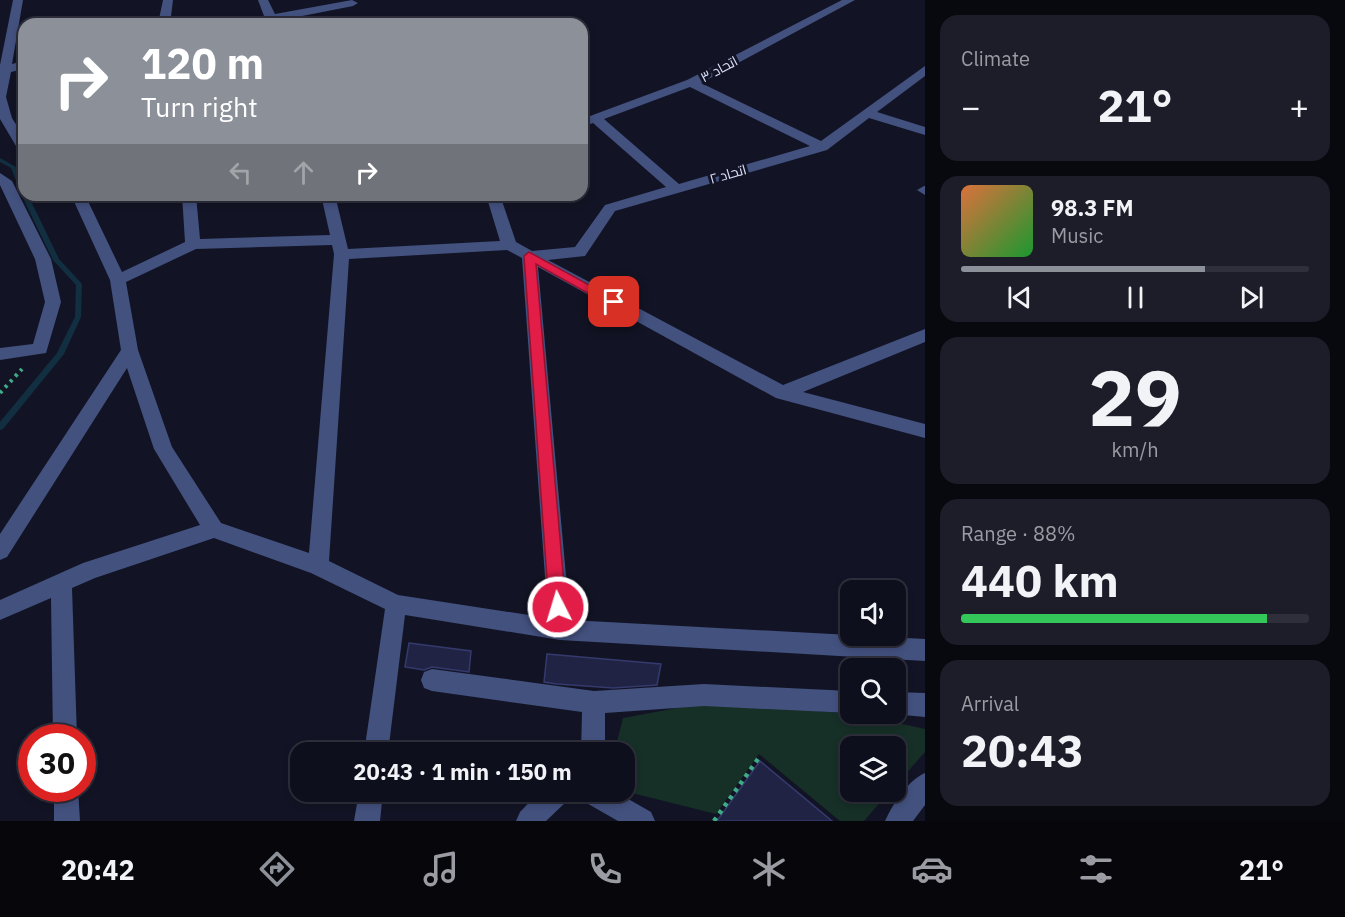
<!DOCTYPE html>
<meta charset="utf-8">
<style>
:root{--surface:#0e0f1c;--page:#1c1d29;--text:#f1f3f6;--muted:#9b9ca3;--line:#2e2f3b;--accent:#8c9099}
body{margin:0;font-family:"IBM Plex Sans",Cairo,sans-serif;background:var(--page);color:var(--text);height:100vh;display:flex;flex-direction:column;font-size:22px;white-space:nowrap}
*{box-sizing:border-box;margin:0}
p{font-size:20px;color:var(--muted)}
.icon{flex:none;width:33px;height:33px;fill:none;stroke:currentColor;stroke-width:2;stroke-linecap:round;stroke-linejoin:round}
.map{position:relative;flex:1;overflow:hidden}
.drawer{display:flex;flex-direction:column;gap:15px;padding:15px;background:#08080f;width:420px}
.drawer>*{flex:none}
.hud{position:absolute;left:18px;top:18px;width:570px;height:183px;border-radius:18px;box-shadow:0 3px 9px #0003,0 0 0 2px var(--line);background:#8c9099;color:#fff;overflow:hidden}
.tools{position:absolute;left:840px;top:580px;display:grid;gap:12px}
.tools a{display:grid;place-items:center;width:66px;height:66px;border-radius:12px;background:var(--surface);box-shadow:0 3px 9px #0003,0 0 0 2px var(--line);font-size:30px}
.speed{position:absolute;left:18px;top:724px;display:flex;gap:12px;font-size:30px;font-weight:700;text-align:center}
.speed>*{display:grid;place-content:center;width:78px;height:78px;border-radius:50%;background:var(--surface);box-shadow:0 3px 9px #0003,0 0 0 2px var(--line);line-height:1}
.speed .limit{border:9px solid #d22;background:#fff;color:#111}
.pin{position:absolute;display:grid;place-items:center;width:51px;height:51px;color:#fff;margin:-26px;border-radius:12px;box-shadow:0 3px 9px #0006}
.me{position:absolute;width:66px;margin:-33px;rotate:355deg;stroke-linejoin:round;filter:drop-shadow(0 0 4px #0008)}
.turn{display:flex;align-items:center;gap:21px;height:126px;padding:0 24px;font-size:27px}
.turn .icon{width:78px;height:78px;stroke-width:2.5}
.turn b{display:block;font-size:42px;line-height:51px}
.lanes{display:flex;align-items:center;height:57px;padding:0 24px;background:#0003;justify-content:center;gap:30px;direction:ltr}
.lanes .off{opacity:.35}
.big{font-size:45px;font-weight:700;line-height:1.1}
.drawer .tile{flex:1;display:flex;flex-direction:column;justify-content:center;gap:9px;min-width:0;padding:0 21px;border-radius:18px;background:var(--page)}
.drawer .dial{align-items:center;gap:0}
.dial b{font-size:78px;line-height:1}
.song{display:flex;align-items:center;gap:18px}
.cover{width:72px;height:72px;border-radius:9px;background:linear-gradient(135deg,hsl(20 70% 55%),hsl(130 70% 35%))}
.played{height:6px;border-radius:3px;background:linear-gradient(90deg,var(--accent) 70%,var(--line) 70%)}
.keys{display:flex;justify-content:space-around;direction:ltr}
.heat{display:flex;justify-content:space-between;align-items:center;font-size:33px;direction:ltr}
.charge{height:9px;border-radius:4px;background:linear-gradient(90deg,#34c759 88%,var(--line) 0)}
.trip{position:absolute;left:290px;top:742px;width:345px;height:60px;border-radius:18px;background:var(--surface);box-shadow:0 3px 9px #0003,0 0 0 2px var(--line);font-weight:700;line-height:60px;text-align:center}
.tabs{display:flex;height:96px;justify-content:space-around;align-items:center;background:#06060b;color:var(--muted)}
.tabs .icon{width:42px;height:42px}
.tabs .on{color:var(--accent)}
.tabs b{font-size:27px;color:var(--text)}
main{display:flex;flex:1;min-height:0}
.map>svg:first-child{display:block}
.green{fill:#162f27}
.lines{fill:none;stroke-linecap:round;stroke-linejoin:round}
.stream{fill:#112f40;fill-rule:evenodd}
.building{fill:#212344;stroke:#353a6d;stroke-width:1.5}
.path-far1{stroke:#3eac87;stroke-width:4;stroke-dasharray:3 4.5;stroke-linecap:butt}
.path{stroke:#3eac87;stroke-width:4.5;stroke-dasharray:4 5;stroke-linecap:butt}
.minor{fill:#43517f;fill-rule:evenodd}
.route{fill:#e11d48;stroke:#92132f;stroke-width:1.5}
.labels{text-anchor:middle;dominant-baseline:central;stroke-width:6;stroke-linejoin:round;paint-order:stroke}
.far-street-label{font-size:14px;fill:#dbe0fb;stroke:#121425}
</style>
<main>
<div class="map">
<svg width="925" height="821" viewBox="0 0 925 821">
<rect width="100%" height="100%" fill="#121425"/>
<path class="green" d="M693,705L757,707L857,714L925,729V752L896,785V747H850V792H889L864,821H840L759,754L716,814L624,791V753H614L623,718Z"/>
<g class="lines">
<path class="stream" d="M0,158L16,167L24,187V195H28L59,259L82,284L81,317L64,354L3,429L0,430V422L57,353L75,317L76,285L53,260L21,194L11,168L0,162Z"/>
</g>
<g class="building">
<path d="M409,643L471,651L469,672L432,667L424,670L405,667Z"/>
<path d="M547,654L661,664L657,685L613,688L557,684L544,682Z"/>
<path d="M760,761L832,821H717Z"/>
</g>
<g class="lines">
<path class="path-far1" d="M0,393L22,369"/>
<path class="path" d="M714,821L758,759"/>
<g class="minor">
<path d="M13,0H23L12,64L24,61V69L11,72L6,97L12,118L24,137V152L19,151L0,119V65Z"/>
<path d="M163,0H173L170,24H158Z"/>
<path d="M258,0H268L275,14L352,0L358,3L353,6L277,21L279,24H235L237,22L264,16Z"/>
<path d="M842,0H855L701,83L821,141L925,66V76L877,112L925,127V135L869,118L827,150L615,211L585,256L548,260L783,385L925,329V342L803,392L925,424V438L776,398L538,267L570,620L925,639V661L560,640L405,615L388,753H364L385,609L311,573L214,538L95,578L72,588L77,738H53L51,598L0,620V600L83,563L200,525L154,449L127,368L7,557L0,560V534L121,350L110,280L71,195H85L122,272L185,242L182,195H196L200,239L330,235L321,195H335L348,249L500,241L486,195H500L516,242L532,251L575,247L605,205L666,187L593,123L582,127V119L687,80ZM690,87L810,146L679,184L604,119ZM332,245L334,254L309,553L221,523L172,447L138,350L126,282L196,249ZM507,250L522,258L548,618L398,595L329,561L349,259Z"/>
<path d="M0,173L12,181L51,259L61,302L46,353L0,360V348L33,344L45,302L35,259L0,185Z"/>
<path d="M924,186H925V195L917,190Z"/>
<path d="M432,669L594,691L704,684L850,691V713L704,706L605,713V753H581L582,712L432,691L424,688L421,680L424,672Z"/>
<path d="M896,692L925,693V717L892,714H896Z"/>
<path d="M925,773V805L913,821H885C892,805 908,780 925,773Z"/>
<path d="M54,789H78L80,821H54Z"/>
<path d="M359,792H383L380,821H354Z"/>
<path d="M539,792H570L567,801L546,821H516L520,812Z"/>
<path d="M580,792H616L651,812L655,821H618L583,801Z"/>
</g>
</g>
<path class="route" d="M529,252L620,302L614,306L609,305L536,264L566,607L563,612L558,614L552,612L549,607L524,256Z"/>
<g class="labels">
<g class="far-street-label">
<text transform="translate(719 69) rotate(-28)">اتحاد ۳</text>
<text transform="translate(728 174) rotate(-16)">اتحاد ۲</text>
</g>
</g>
</svg>
<div class="tools">
<a><svg class="icon" aria-label="sound" viewBox="0 0 24 24"><path d="M4 9h4l5-4v14l-5-4H4zM17 9q2 3 0 6"/></svg></a>
<a><svg class="icon" aria-label="search" viewBox="0 0 24 24"><circle cx="10" cy="10" r="6"/><path d="M15 15l6 6"/></svg></a>
<a><svg class="icon" aria-label="layers" viewBox="0 0 24 24"><path d="M12 4l9 5-9 5-9-5zM3 14l9 5 9-5"/></svg></a>
</div>
<div class="speed"><div class="limit">30</div></div>
<div class="pin" style="left:614px;top:302px;background:#d93025"><svg class="icon" aria-label="arrive" viewBox="0 0 24 24"><path d="M6 21V4h12l-3 4 3 4H6"/></svg></div>
<svg class="me" style="left:558px;top:607px" viewBox="-20 -20 40 40"><circle r="17" fill="#e11d48" stroke="#fff" stroke-width="3"/><path d="M0-11L8 9 0 5-8 9z" fill="#fff"/></svg>
<div class="trip">20:43 · 1 min · 150 m</div>
<div class="hud">
<div class="turn"><svg class="icon" aria-label="right" viewBox="0 0 24 24"><path d="M7 20v-9h11M14 6l5 5-5 5"/></svg><div><b>120 m</b>Turn right</div></div>
<div class="lanes"><svg class="icon off" aria-label="left" viewBox="0 0 24 24"><path d="M17 20v-9H6M10 6l-5 5 5 5"/></svg><svg class="icon off" aria-label="ahead" viewBox="0 0 24 24"><path d="M12 20V5M6 11l6-6 6 6"/></svg><svg class="icon" aria-label="right" viewBox="0 0 24 24"><path d="M7 20v-9h11M14 6l5 5-5 5"/></svg></div>
</div>
</div>
<section class="drawer">
<div class="tile"><p>Climate</p>
<div class="heat"><a>−</a><b class="big">21°</b><a>+</a></div>
</div>
<div class="tile">
<div class="song"><i class="cover"></i><div><b>98.3 FM</b><p>Music</p></div></div>
<div class="played"></div>
<div class="keys"><svg class="icon" aria-label="previous" viewBox="0 0 24 24"><path d="M18 5L8 12l10 7zM5 5v14"/></svg><svg class="icon" aria-label="pause" viewBox="0 0 24 24"><path d="M8 5v14M16 5v14"/></svg><svg class="icon" aria-label="next" viewBox="0 0 24 24"><path d="M6 5l10 7-10 7zM19 5v14"/></svg></div>
</div>
<div class="tile dial"><b>29</b><p>km/h</p></div>
<div class="tile"><p>Range · 88%</p><b class="big">440 km</b><div class="charge"></div></div>
<div class="tile"><p>Arrival</p><b class="big">20:43</b></div>
</section>
</main>
<nav class="tabs">
<b>20:42</b>
<svg class="icon on" aria-label="directions" viewBox="0 0 24 24"><path d="M12 3l9 9-9 9-9-9zM9 14v-3h6M13 9l2 2-2 2"/></svg>
<svg class="icon" aria-label="music" viewBox="0 0 24 24"><path d="M9 18V5l10-2v13"/><circle cx="6" cy="18" r="3"/><circle cx="16" cy="16" r="3"/></svg>
<svg class="icon" aria-label="phone" viewBox="0 0 24 24"><path d="M5 4h4l2 5-3 2q2 4 5 5l2-3 5 2v4C11 20 4 13 5 4z"/></svg>
<svg class="icon" aria-label="climate" viewBox="0 0 24 24"><path d="M12 3v18M4 7l16 10M4 17L20 7"/></svg>
<svg class="icon" aria-label="car" viewBox="0 0 24 24"><path d="M5 17H2v-5l4-1 3-4h7l3 4 3 1v5h-3M9 17h6M6 11h13"/><circle cx="7" cy="17" r="2"/><circle cx="17" cy="17" r="2"/></svg>
<svg class="icon" aria-label="filters" viewBox="0 0 24 24"><path d="M4 7h16M4 17h16"/><circle cx="9" cy="7" r="2"/><circle cx="15" cy="17" r="2"/></svg>
<b>21°</b>
</nav>
